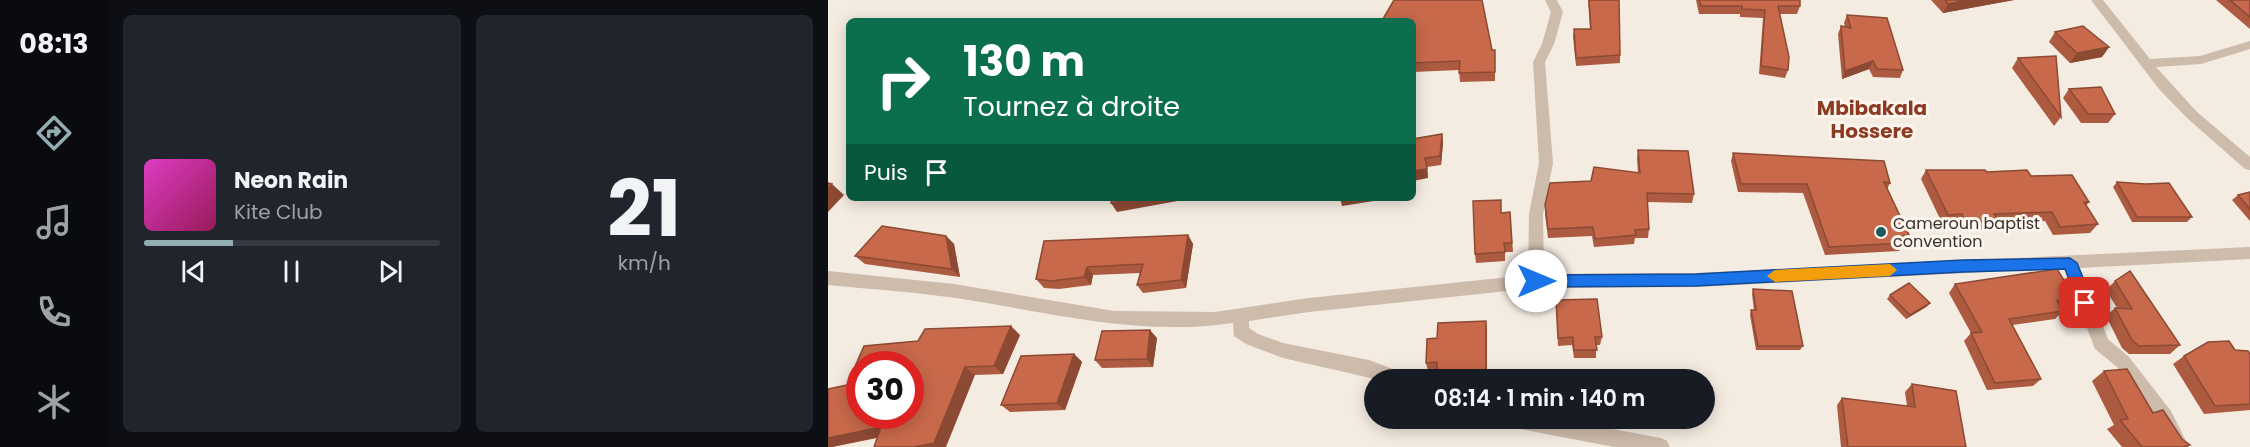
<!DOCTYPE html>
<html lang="fr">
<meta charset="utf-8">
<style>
:root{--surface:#171b24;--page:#20242c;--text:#f1f3f6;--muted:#9ea1a6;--line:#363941;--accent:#92aeb2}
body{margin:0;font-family:Poppins,sans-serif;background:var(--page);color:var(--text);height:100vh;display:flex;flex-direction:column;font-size:22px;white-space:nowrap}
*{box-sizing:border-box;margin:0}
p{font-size:20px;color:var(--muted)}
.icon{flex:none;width:33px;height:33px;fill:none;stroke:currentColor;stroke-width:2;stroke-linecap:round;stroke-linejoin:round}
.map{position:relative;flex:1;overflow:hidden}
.details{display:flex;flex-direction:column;gap:15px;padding:15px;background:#0d0f14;width:720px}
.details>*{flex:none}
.top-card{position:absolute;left:18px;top:18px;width:570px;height:183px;border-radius:9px;box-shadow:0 3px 15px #0003;background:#0b6e4f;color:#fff;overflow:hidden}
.speed{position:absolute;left:18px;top:351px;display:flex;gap:12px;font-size:30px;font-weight:700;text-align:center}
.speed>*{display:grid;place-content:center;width:78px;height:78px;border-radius:50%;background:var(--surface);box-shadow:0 3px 15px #0003;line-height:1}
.speed .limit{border:9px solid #d22;background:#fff;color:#111}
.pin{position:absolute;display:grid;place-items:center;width:51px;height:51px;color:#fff;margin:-26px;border-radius:12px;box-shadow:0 3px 9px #0006}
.me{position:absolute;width:66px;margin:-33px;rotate:90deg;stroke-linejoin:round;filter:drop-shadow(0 0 4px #0008)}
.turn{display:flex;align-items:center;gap:21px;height:126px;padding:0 18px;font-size:27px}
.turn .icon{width:78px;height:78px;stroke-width:2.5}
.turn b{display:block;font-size:42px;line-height:51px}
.then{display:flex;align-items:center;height:57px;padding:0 18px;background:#0003;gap:12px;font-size:22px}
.details .card{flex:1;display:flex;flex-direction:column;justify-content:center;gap:9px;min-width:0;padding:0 21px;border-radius:9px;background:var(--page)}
.details .dial{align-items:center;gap:0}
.dial b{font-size:78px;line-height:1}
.song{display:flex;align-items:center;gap:18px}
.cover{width:72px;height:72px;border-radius:9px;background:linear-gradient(135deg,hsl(310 70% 55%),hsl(330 70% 35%))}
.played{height:6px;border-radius:3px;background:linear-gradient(90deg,var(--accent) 30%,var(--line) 30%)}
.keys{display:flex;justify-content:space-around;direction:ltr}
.details .tiles{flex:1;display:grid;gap:15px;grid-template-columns:repeat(2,1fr)}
.trip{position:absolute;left:536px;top:369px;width:351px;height:60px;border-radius:30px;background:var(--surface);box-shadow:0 3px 15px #0003;font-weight:600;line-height:60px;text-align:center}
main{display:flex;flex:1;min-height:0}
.menu{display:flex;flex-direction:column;width:108px;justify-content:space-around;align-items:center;background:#090b0e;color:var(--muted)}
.menu .icon{width:42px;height:42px}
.menu .on{color:var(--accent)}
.menu b{font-size:27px;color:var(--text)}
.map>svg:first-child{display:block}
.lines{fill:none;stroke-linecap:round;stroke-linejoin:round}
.minor{fill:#cdbbac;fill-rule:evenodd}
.wall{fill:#ac5a40}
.shaded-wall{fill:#8c4a34}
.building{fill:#c8694b;stroke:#8c4a34;stroke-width:1.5;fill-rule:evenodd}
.route{fill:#1a73e8;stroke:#114b97;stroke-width:1.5}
.slow{fill:#f59e0b}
.poi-dot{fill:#1f5a5e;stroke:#fbf5ee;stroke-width:2}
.labels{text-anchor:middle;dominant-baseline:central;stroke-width:6;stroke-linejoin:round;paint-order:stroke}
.poi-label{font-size:16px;fill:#3b302b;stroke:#fbf5ee;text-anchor:start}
.quarter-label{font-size:20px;font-weight:bold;fill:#8c3b22;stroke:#fbf5ee}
</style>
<main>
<nav class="menu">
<b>08:13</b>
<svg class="icon on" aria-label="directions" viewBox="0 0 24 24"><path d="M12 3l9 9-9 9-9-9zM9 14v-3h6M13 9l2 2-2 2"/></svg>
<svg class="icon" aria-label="music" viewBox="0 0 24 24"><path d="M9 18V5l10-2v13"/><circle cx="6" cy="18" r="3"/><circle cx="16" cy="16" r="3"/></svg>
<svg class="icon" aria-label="phone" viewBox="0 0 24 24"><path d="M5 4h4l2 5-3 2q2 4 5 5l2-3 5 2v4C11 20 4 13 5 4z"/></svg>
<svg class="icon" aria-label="climate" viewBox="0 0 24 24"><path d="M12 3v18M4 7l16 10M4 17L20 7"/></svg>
</nav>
<section class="details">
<div class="tiles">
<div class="card">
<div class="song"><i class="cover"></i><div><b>Neon Rain</b><p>Kite Club</p></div></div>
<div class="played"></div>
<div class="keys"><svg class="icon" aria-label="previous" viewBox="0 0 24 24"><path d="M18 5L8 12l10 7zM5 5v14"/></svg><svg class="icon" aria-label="pause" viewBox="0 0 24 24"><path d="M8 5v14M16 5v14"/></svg><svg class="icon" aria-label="next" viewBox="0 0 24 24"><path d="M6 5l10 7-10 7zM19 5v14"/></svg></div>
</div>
<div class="card dial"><b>21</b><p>km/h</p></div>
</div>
</section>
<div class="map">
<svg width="1422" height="447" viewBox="0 0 1422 447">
<rect width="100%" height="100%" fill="#f4ebe1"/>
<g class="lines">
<g class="minor">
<path d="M717,0H729L735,12L726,44L717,62L725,163L715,214L716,274L868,273L1422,247V259L1252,268L1280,339L1301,357L1343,411L1361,447H1342L1331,423L1289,367L1267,349L1236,268L868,287L708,288L481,312L421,321V328L430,334L455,343L541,360L578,374L580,380H551L455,358L418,344L406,336L405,323C312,337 219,312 128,298C85,292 42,289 0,285V271L126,284L286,311L387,312L481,298L700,275L701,214L711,163L705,62L714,44L723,12Z"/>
<path d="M1263,0H1275L1322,59L1372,56L1422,41V49L1373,64L1328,67L1369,112L1422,157V170L1417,169L1359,118L1331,89Z"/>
<path d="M668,418H726L833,438L839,441L842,447H786L677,426L671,424Z"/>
</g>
</g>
<g class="wall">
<path d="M760,0H791L792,55V63L748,66L745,37L746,29H762Z"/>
<path d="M868,0H972V6L969,14H952L960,70L957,78L931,74L935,18L912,17V14H871Z"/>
<path d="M1103,0H1186L1115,13Z"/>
<path d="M1388,0H1422V29Z"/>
<path d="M1019,15L1075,70L1072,78L1045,77L1041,69L1014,79L1010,34L1013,26L1017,27L1016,23Z"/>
<path d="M585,21L664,50L667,59V81L632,82L631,70L585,72Z"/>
<path d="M1227,32L1281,47L1274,57L1242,63L1221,42Z"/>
<path d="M1190,58L1233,117L1226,126L1184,68Z"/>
<path d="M1241,89L1287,114L1280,123H1253L1235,98Z"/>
<path d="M614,134L615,143L613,165L599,167L600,178L585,139Z"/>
<path d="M810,150L866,194L864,203L819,202L821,229L820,238H807L806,244L766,247L764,236L720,238L717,214V205L763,181L810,173L809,159Z"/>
<path d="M905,153L1062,183L1059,189L1081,235L1071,251L997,255L975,193L910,192L903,161Z"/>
<path d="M1098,170L1159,172L1261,202L1258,206L1270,224L1262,233L1225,235L1217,221L1169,222L1163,229L1131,230L1128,223H1114L1093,179Z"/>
<path d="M1289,182L1364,217L1359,222H1304L1285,187Z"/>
<path d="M1422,192V221L1404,200L1410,195Z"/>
<path d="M368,198H383L369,200Z"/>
<path d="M419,198H460L420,201Z"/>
<path d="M682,212L685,252H677V261L648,263L647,254L673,213Z"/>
<path d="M360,235L365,244L358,288L315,293L309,285L312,273L265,275L263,285L231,289L216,288L208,279Z"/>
<path d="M118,236L126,244L132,277L37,264L27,256Z"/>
<path d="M1287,281L1352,345L1342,354H1301L1294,348L1278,316L1287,308H1289L1278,290Z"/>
<path d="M1127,284L1248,300L1240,308H1233L1235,311L1227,319L1184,325L1213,379L1205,386L1159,390L1136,341L1143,333L1121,293Z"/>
<path d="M925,289L975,346L972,350H928L922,315L923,310H926L924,294Z"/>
<path d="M1062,295L1102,303L1098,307L1078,319L1059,299Z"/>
<path d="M728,300L774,337L772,345H768V358H746L744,345L730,346Z"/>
<path d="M658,321L659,380H610L609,370L600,371L598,363L609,338Z"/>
<path d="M192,335L175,374L147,375L49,438L4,447H0L19,385L90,341Z"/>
<path d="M329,338L325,367L274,368L267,360Z"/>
<path d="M1407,350L1422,354V410L1376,414L1345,364L1356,356Z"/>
<path d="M246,354L254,362L237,410L182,412L173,405Z"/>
<path d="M1276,371L1354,439L1362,445L1359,447H1294L1279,429L1286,425L1264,381Z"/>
<path d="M1084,384L1138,447H1013L1009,405L1014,398L1079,406L1077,392Z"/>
</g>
<g class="shaded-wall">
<path d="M1140,0H1186L1115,13L1120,4Z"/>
<path d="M1281,47L1274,57L1242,63L1249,53Z"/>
<path d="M1045,61L1041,69L1014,79L1017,71Z"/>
<path d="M614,134L615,143L613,165L612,156Z"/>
<path d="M599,167L600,178L585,181V171Z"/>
<path d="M4,184L16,195L0,212V189Z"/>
<path d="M311,198H366L289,212L283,203Z"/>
<path d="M512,198H565L514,206Z"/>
<path d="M360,235L365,244L358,288L353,280Z"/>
<path d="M118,236L126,244L132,277L124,269Z"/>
<path d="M259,267L265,275L263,285L256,277Z"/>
<path d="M1102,303L1098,307L1078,319L1082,315Z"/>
<path d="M658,321L659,330V380L658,372Z"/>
<path d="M183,326L192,335L175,374L166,366Z"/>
<path d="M322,330L329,338L325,367L319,359Z"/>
<path d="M246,354L254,362L237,410L229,403Z"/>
<path d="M137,367L147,375L118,447H86Z"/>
<path d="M53,427L65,434L4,447H0V438Z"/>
</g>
<g class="building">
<path d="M566,0H654L664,50H667V72L631,73L632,61L585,63V21H528L555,19Z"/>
<path d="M761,0H791L792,55L748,58L746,29H763Z"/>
<path d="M871,0H972V6H950L961,57L960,70L933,66L937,10L914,9V6H873Z"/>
<path d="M1117,0H1140L1120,4Z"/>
<path d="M1402,0H1422V17Z"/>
<path d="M1019,15L1059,18L1075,70L1049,69L1045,61L1017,71L1013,26L1023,28Z"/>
<path d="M1255,26L1281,47L1249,53L1227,32Z"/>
<path d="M1228,56L1233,117L1190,58Z"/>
<path d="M1273,87L1287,114H1260L1241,89Z"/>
<path d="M614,134L612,156L597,158L599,169L585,171V139Z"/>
<path d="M810,150L860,151L866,194L819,193L821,229L807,230L808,235L767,239L765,227L720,229L717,205L722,183L763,181L766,167L812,173Z"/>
<path d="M905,153L1056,161L1062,183L1056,182L1081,235L1073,236L1076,243L1001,247L979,184H913Z"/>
<path d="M1098,170H1157L1159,172L1199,170L1203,176L1244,175L1261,202H1256L1270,224L1232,227L1224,212L1166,214L1170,220L1137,221L1134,214L1120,215Z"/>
<path d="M1289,182L1317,184L1341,183L1364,217H1309Z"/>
<path d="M0,183L4,184L0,189Z"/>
<path d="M1422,192V209L1410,195Z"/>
<path d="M284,198H311L283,203Z"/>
<path d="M673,200V213L682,212L684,243H676L677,252L647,254L645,201Z"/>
<path d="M54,226L118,236L124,269L27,256Z"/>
<path d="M360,235L353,280L309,285L315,264L259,267L256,277L223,281L208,279L216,241Z"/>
<path d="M1229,269L1248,300L1229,301L1235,311L1181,319L1213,379L1167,383L1143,333L1154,332L1127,284Z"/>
<path d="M1302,271L1352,345L1311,346L1304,340L1287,308L1304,309L1287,281Z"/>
<path d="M1081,283L1102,303L1082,315L1062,295Z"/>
<path d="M925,289L964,291L975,346H930L923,310H928Z"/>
<path d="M769,299L774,337H767L769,350H746L745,337L730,338L728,300Z"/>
<path d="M658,321V372L609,374V362L598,363L599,339L609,338L610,323Z"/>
<path d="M183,326L166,366L137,367L106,443L86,447H46L53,427L0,438V389L19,385L36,346L90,341L97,329ZM32,364H82V416H32Z"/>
<path d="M322,330L319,359L267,360L274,331Z"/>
<path d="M1401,341L1407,350L1420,351L1422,354V404L1387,406L1356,356L1380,342Z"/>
<path d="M246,354L229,403L173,405L193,356Z"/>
<path d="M1299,369L1325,413L1335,410L1354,439L1362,445L1355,447H1314L1292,420L1300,419L1276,371Z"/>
<path d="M1084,384L1128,391L1138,447H1020L1014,398L1087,407Z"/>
</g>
<path class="route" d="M1242,258L1249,263L1265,303L1263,308H1252L1237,269L1135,272L868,286L708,287L701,281L708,275L868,274L1135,260Z"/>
<path class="slow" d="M1062,264L1069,270L1062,276L947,282L939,276L947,270Z"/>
<circle class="poi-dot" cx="1053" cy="232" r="6"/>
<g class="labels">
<g class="poi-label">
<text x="1065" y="223">Cameroun baptist<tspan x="1065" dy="18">convention</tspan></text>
</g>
<g class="quarter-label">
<text x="1044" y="108">Mbibakala<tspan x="1044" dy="23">Hossere</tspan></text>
</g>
</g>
</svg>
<div class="speed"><div class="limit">30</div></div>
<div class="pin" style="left:1257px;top:303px;background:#d93025"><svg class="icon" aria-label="arrive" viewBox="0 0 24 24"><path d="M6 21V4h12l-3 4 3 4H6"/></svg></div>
<svg class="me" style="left:708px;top:281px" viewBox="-20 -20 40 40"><circle r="19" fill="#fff"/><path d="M0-13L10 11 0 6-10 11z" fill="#1a73e8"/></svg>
<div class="trip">08:14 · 1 min · 140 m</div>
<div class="top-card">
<div class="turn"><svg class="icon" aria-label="right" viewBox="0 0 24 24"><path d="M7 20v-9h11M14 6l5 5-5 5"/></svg><div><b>130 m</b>Tournez à droite</div></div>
<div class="then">Puis<svg class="icon" aria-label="arrive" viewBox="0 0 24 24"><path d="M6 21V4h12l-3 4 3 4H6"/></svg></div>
</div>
</div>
</main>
